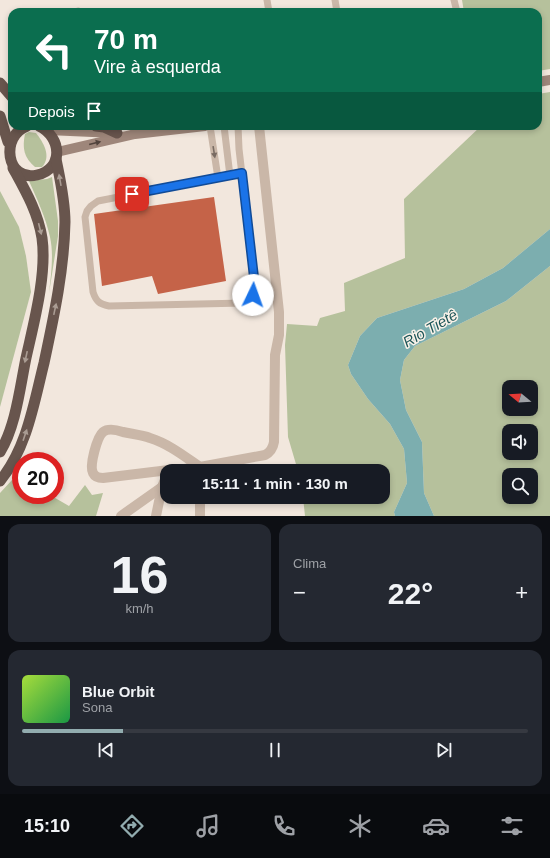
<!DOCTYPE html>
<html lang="pt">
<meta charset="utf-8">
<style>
:root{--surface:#171b24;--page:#242831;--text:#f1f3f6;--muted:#9ea1a6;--line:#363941;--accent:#92acaf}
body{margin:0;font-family:Arial,sans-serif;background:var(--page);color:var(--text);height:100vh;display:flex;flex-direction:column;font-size:15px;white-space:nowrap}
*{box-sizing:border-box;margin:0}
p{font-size:13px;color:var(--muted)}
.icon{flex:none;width:22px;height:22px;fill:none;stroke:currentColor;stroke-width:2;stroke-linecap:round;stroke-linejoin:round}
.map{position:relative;height:516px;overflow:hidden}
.drawer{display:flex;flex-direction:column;gap:8px;padding:8px;background:#0d0f14;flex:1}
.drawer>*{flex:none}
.guide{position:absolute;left:8px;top:8px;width:534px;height:122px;border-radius:12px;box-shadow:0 2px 6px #0003;background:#0b6e4f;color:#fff;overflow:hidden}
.needle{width:26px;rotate:288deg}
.fabs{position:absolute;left:502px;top:380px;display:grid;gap:8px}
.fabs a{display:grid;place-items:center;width:36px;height:36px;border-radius:8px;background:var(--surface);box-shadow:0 2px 6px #0003;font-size:20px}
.speed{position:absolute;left:12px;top:452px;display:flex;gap:8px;font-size:20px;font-weight:700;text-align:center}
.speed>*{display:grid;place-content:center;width:52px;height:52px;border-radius:50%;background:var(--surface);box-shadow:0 2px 6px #0003;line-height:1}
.speed .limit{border:6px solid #d22;background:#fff;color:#111}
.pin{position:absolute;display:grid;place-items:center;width:34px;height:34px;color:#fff;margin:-17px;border-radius:8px;box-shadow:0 2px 6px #0006}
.me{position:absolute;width:44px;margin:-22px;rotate:3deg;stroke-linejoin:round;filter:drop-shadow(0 0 3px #0008)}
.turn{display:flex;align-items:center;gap:14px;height:84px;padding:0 20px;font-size:18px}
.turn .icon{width:52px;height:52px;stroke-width:2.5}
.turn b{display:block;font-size:28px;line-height:34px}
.then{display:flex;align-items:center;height:38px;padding:0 20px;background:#0003;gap:8px;font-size:15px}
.big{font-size:30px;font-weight:600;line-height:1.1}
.drawer .widget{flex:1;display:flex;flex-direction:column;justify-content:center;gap:6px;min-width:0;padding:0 14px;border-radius:12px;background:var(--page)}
.drawer .dial{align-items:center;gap:0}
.dial b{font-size:52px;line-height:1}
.song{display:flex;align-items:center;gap:12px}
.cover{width:48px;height:48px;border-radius:6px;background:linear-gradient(135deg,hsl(80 70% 55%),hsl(140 70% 35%))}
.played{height:4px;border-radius:2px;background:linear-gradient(90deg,var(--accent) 20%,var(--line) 20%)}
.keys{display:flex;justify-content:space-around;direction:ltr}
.heat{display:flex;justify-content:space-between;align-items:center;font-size:22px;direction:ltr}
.drawer .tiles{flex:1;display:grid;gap:8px;grid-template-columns:1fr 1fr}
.widget:last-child{grid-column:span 2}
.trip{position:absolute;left:160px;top:464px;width:230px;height:40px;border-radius:12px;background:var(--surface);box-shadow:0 2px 6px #0003;font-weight:600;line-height:40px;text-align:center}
.menu{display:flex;height:64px;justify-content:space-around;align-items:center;background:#090b0e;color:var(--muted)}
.menu .icon{width:28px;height:28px}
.menu .active{color:var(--accent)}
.menu b{font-size:18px;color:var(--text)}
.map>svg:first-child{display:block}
.green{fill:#b6c19c;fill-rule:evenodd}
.water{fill:#7caeaf}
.building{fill:#c56348}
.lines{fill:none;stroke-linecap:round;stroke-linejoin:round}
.service{stroke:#cab7a8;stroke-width:7}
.minor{stroke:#cab7a8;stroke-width:10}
.secondary{stroke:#9e867a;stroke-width:10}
.trunk{stroke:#68554d;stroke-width:11}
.oneway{fill:#51433c}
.oneway2{fill:#796b62}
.oneway3{fill:#aa9c93}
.route-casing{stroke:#114b97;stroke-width:10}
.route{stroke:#1a73e8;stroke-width:7}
.labels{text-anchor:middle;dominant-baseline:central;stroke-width:3;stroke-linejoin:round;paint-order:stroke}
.water-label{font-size:15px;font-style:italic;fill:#1e5659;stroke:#faf2e9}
</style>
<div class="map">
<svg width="550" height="516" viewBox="0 0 550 516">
<rect width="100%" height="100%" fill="#f2e7dd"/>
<g class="green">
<path d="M462,0H550V69L538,71V12H464Z"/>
<path d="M550,92V229L503,268L464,289L377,318L360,336L348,365L351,374L368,399L390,424L404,449L407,483L394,512L395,516H305L303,497H383V471H298L288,437L285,345L287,324L317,326L320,318L345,311L344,283L405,258L404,199L481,126H538V94Z"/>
<path d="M29,132L36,133C43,142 52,156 42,167H35C24,158 22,148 25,134Z"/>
<path d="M52,177L58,221V236L49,293C51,275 54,255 50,237C46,218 37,199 29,181L47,179Z"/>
<path d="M0,191L19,227L26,256L31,292L0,407Z"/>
<path d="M550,266V516H434L424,493L422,442L406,410L400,380L404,360L415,346L506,301ZM509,387H531V409H509ZM509,431H531V453H509ZM509,475H531V497H509Z"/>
<path d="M12,480L21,484V495H50L69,506L85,485L92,495L103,493L96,516H0V493Z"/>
</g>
<path class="water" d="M550,229V266L506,301L415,346L404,360L400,380L406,410L422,442L424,493L434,516H395L394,512L407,483L404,449L390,424L368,399L351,374L348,365L360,336L377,318L464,289L503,268Z"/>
<path class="building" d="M214,197L226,281L158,294L152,276L102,286L94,214Z"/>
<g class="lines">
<g class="service">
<path d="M267,0L269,12"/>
<path d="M335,0L337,12"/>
<path d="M454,0L457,12"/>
<path d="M75,12L78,11"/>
<path d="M210,126L218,178"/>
<path d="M224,126L230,176"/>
<path d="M238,126L239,149L255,286C253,294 251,299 244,303L109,306C99,304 96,301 93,292L85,217L87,211L91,206L98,201L242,173"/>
</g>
<g class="minor">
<path d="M169,470L103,478C99,478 95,477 93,473C89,466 97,437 103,432C108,428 117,430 123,432C132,434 142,435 150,438C169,444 184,456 200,467"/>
<path d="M169,471L200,467L265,455C271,452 273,448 274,442L275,355L279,335V312L259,126"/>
<path d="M200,497V516"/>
<path d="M121,516L162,487"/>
<path d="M156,516L162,487L167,475"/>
</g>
<g class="secondary">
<path d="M538,82L550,80"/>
<path d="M48,130L115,133"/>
<path d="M57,152L135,134L205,126"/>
</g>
<g class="trunk">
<path d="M0,83L12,97"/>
<path d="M0,116L8,142"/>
<path d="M27,126C0,136 6,182 37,175C64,169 62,137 39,126"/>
<path d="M96,126L104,127L117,133"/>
<path d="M0,452C16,426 20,387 26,358C34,322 47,274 42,238C38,212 25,190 13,168"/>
<path d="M0,481C27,448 34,403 44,363C54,316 64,270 65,222C65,200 60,179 56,159"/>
</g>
</g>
<defs><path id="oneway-solid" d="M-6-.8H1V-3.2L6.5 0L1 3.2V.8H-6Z"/></defs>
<use class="oneway" href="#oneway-solid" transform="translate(95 143) rotate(-14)"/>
<use class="oneway2" href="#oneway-solid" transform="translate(214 152) rotate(81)"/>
<g class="oneway3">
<use href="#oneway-solid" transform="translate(60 180) rotate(-100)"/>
<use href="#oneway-solid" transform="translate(40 229) rotate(76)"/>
<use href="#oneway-solid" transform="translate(55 309) rotate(-78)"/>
<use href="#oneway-solid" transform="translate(26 357) rotate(102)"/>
<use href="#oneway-solid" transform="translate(25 435) rotate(-71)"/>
</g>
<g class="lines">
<defs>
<path id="route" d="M132,194L242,173L255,286L253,295"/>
</defs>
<use href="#route" class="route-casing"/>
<use href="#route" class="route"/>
</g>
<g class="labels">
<g class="water-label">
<text transform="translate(430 328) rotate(-30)">Rio Tietê</text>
</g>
</g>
</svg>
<div class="fabs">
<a><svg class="needle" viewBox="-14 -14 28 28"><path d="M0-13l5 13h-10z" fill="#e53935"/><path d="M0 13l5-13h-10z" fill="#9ea1a6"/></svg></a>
<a><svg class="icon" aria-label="sound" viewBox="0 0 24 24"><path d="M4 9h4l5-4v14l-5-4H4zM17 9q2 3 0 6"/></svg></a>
<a><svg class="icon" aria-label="search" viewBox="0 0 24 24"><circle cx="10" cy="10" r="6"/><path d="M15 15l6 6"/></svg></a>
</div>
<div class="speed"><div class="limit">20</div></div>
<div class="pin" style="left:132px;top:194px;background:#d93025"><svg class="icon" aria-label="arrive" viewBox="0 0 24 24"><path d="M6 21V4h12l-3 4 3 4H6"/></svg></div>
<svg class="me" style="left:253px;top:295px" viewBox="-20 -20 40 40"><circle r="19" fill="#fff"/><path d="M0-13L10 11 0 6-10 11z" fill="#1a73e8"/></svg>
<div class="trip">15:11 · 1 min · 130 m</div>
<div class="guide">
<div class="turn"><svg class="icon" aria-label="left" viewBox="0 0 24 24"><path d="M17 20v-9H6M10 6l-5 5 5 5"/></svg><div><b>70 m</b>Vire à esquerda</div></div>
<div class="then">Depois<svg class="icon" aria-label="arrive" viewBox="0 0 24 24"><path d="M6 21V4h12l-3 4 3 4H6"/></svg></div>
</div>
</div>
<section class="drawer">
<div class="tiles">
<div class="widget dial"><b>16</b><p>km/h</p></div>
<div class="widget"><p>Clima</p>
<div class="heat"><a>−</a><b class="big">22°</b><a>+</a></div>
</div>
<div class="widget">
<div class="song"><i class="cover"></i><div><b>Blue Orbit</b><p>Sona</p></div></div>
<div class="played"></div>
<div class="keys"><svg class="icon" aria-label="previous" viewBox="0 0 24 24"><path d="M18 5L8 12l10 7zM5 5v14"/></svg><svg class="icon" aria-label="pause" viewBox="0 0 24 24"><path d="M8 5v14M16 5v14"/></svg><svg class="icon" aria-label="next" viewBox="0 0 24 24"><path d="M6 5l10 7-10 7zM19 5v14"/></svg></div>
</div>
</div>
</section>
<nav class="menu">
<b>15:10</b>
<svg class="icon active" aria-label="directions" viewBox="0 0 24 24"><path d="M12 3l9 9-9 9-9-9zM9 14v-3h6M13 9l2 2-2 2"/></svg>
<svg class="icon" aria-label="music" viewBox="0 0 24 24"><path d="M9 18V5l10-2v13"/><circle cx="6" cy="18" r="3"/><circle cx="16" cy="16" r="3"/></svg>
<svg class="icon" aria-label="phone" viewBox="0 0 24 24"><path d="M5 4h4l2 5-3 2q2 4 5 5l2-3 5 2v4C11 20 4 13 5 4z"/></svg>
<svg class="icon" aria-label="climate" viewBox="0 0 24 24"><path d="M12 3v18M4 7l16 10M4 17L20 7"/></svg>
<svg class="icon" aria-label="car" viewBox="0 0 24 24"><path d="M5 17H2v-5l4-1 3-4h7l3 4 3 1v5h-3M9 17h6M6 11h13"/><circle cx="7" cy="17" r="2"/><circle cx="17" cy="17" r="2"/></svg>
<svg class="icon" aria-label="filters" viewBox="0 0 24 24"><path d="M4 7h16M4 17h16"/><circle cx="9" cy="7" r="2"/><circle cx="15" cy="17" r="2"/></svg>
</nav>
